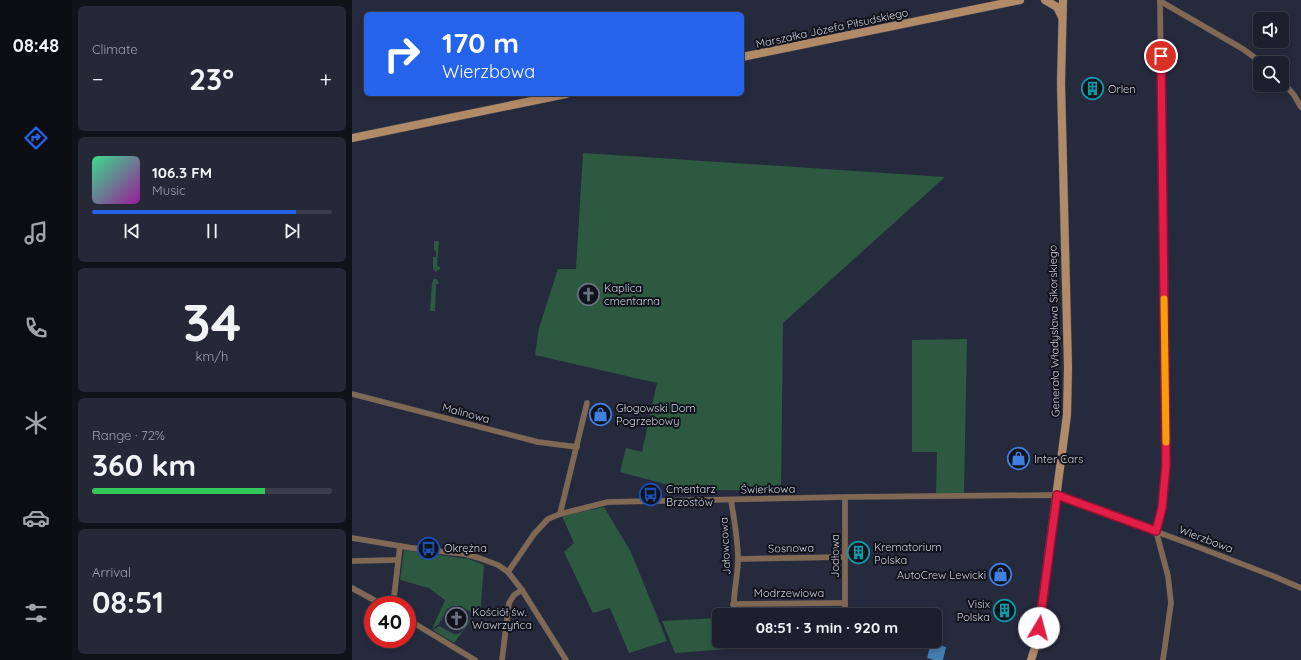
<!DOCTYPE html>
<meta charset="utf-8">
<style>
:root{--surface:#1c202e;--page:#252836;--text:#f1f3f6;--muted:#a0a3aa;--line:#3a3e4a;--accent:#2563eb}
body{margin:0;font-family:Quicksand,sans-serif;background:var(--page);color:var(--text);height:100vh;display:flex;flex-direction:column;font-size:15px;white-space:nowrap}
*{box-sizing:border-box;margin:0}
p{font-size:13px;color:var(--muted)}
.icon{flex:none;width:22px;height:22px;fill:none;stroke:currentColor;stroke-width:2;stroke-linecap:round;stroke-linejoin:round}
.map{position:relative;flex:1;overflow:hidden}
.panel{display:flex;flex-direction:column;gap:6px;padding:6px;background:#0f1219;width:280px}
.panel>*{flex:none}
.hud{position:absolute;left:12px;top:12px;width:380px;height:84px;border-radius:6px;box-shadow:0 2px 6px #0003,0 0 0 1px var(--line);background:#2563eb;color:#fff;overflow:hidden}
.buttons{position:absolute;left:901px;top:12px;display:grid;gap:8px}
.buttons a{display:grid;place-items:center;width:36px;height:36px;border-radius:6px;background:var(--surface);box-shadow:0 2px 6px #0003,0 0 0 1px var(--line);font-size:20px}
.speed{position:absolute;left:12px;top:596px;display:flex;gap:8px;font-size:20px;font-weight:700;text-align:center}
.speed>*{display:grid;place-content:center;width:52px;height:52px;border-radius:50%;background:var(--surface);box-shadow:0 2px 6px #0003,0 0 0 1px var(--line);line-height:1}
.speed .limit{border:6px solid #d22;background:#fff;color:#111}
.pin{position:absolute;display:grid;place-items:center;width:34px;height:34px;color:#fff;margin:-17px;border:2px solid #fff;border-radius:50%;box-shadow:0 1px 4px #0007}
.me{position:absolute;width:44px;margin:-22px;rotate:8deg;stroke-linejoin:round;filter:drop-shadow(0 0 3px #0008)}
.turn{display:flex;align-items:center;gap:14px;height:84px;padding:0 12px;font-size:18px}
.turn .icon{width:52px;height:52px;stroke-width:2.5}
.turn b{display:block;font-size:28px;line-height:34px}
.big{font-size:30px;font-weight:700;line-height:1.1}
.panel .widget{flex:1;display:flex;flex-direction:column;justify-content:center;gap:6px;min-width:0;padding:0 14px;border-radius:6px;background:var(--page)}
.panel .dial{align-items:center;gap:0}
.dial b{font-size:52px;line-height:1}
.song{display:flex;align-items:center;gap:12px}
.cover{width:48px;height:48px;border-radius:6px;background:linear-gradient(135deg,hsl(150 70% 55%),hsl(300 70% 35%))}
.played{height:4px;border-radius:2px;background:linear-gradient(90deg,var(--accent) 85%,var(--line) 85%)}
.keys{display:flex;justify-content:space-around;direction:ltr}
.heat{display:flex;justify-content:space-between;align-items:center;font-size:22px;direction:ltr}
.charge{height:6px;border-radius:3px;background:linear-gradient(90deg,#34c759 72%,var(--line) 0)}
.trip{position:absolute;left:360px;top:608px;width:230px;height:40px;border-radius:6px;background:var(--surface);box-shadow:0 2px 6px #0003,0 0 0 1px var(--line);font-weight:700;line-height:40px;text-align:center}
main{display:flex;flex:1;min-height:0}
.menu{display:flex;flex-direction:column;width:72px;justify-content:space-around;align-items:center;background:#0b0d12;color:var(--muted)}
.menu .icon{width:28px;height:28px}
.menu .current{color:var(--accent)}
.menu b{font-size:18px;color:var(--text)}
.map>svg:first-child{display:block}
.green{fill:#2d5941}
.water{fill:#457eb1}
.lines{fill:none;stroke-linecap:round;stroke-linejoin:round}
.street-casing{stroke:#414557;stroke-width:6}
.secondary-casing{stroke:#414557;stroke-width:9}
.street{stroke:#816853;stroke-width:5.5}
.secondary{stroke:#b18a68;stroke-width:8}
.route-casing{stroke:#92132f;stroke-width:10}
.route{stroke:#e11d48;stroke-width:7}
.slow{stroke:#f59e0b;stroke-width:7}
.labels{text-anchor:middle;dominant-baseline:central;stroke-width:4;stroke-linejoin:round;paint-order:stroke}
.street-label{font-size:11px;fill:#cdd1dd;stroke:#11131c}
.poi-label{font-size:11px;fill:#cdd1dd;stroke:#11131c;text-anchor:start}
</style>
<main>
<nav class="menu">
<b>08:48</b>
<svg class="icon current" aria-label="directions" viewBox="0 0 24 24"><path d="M12 3l9 9-9 9-9-9zM9 14v-3h6M13 9l2 2-2 2"/></svg>
<svg class="icon" aria-label="music" viewBox="0 0 24 24"><path d="M9 18V5l10-2v13"/><circle cx="6" cy="18" r="3"/><circle cx="16" cy="16" r="3"/></svg>
<svg class="icon" aria-label="phone" viewBox="0 0 24 24"><path d="M5 4h4l2 5-3 2q2 4 5 5l2-3 5 2v4C11 20 4 13 5 4z"/></svg>
<svg class="icon" aria-label="climate" viewBox="0 0 24 24"><path d="M12 3v18M4 7l16 10M4 17L20 7"/></svg>
<svg class="icon" aria-label="car" viewBox="0 0 24 24"><path d="M5 17H2v-5l4-1 3-4h7l3 4 3 1v5h-3M9 17h6M6 11h13"/><circle cx="7" cy="17" r="2"/><circle cx="17" cy="17" r="2"/></svg>
<svg class="icon" aria-label="filters" viewBox="0 0 24 24"><path d="M4 7h16M4 17h16"/><circle cx="9" cy="7" r="2"/><circle cx="15" cy="17" r="2"/></svg>
</nav>
<section class="panel">
<div class="widget"><p>Climate</p>
<div class="heat"><a>−</a><b class="big">23°</b><a>+</a></div>
</div>
<div class="widget">
<div class="song"><i class="cover"></i><div><b>106.3 FM</b><p>Music</p></div></div>
<div class="played"></div>
<div class="keys"><svg class="icon" aria-label="previous" viewBox="0 0 24 24"><path d="M18 5L8 12l10 7zM5 5v14"/></svg><svg class="icon" aria-label="pause" viewBox="0 0 24 24"><path d="M8 5v14M16 5v14"/></svg><svg class="icon" aria-label="next" viewBox="0 0 24 24"><path d="M6 5l10 7-10 7zM19 5v14"/></svg></div>
</div>
<div class="widget dial"><b>34</b><p>km/h</p></div>
<div class="widget"><p>Range · 72%</p><b class="big">360 km</b><div class="charge"></div></div>
<div class="widget"><p>Arrival</p><b class="big">08:51</b></div>
</section>
<div class="map">
<svg width="949" height="660" viewBox="0 0 949 660">
<rect width="100%" height="100%" fill="#262a3d"/>
<g class="green">
<path d="M231,153L593,177L431,323L429,491L368,490L332,489L268,472L274,448L290,452L305,383L183,355L187,328L206,269H224Z"/>
<path d="M82,241H87L85,266L88,267V269L84,272L81,269V257H84V251L82,250Z"/>
<path d="M82,279H85L87,284H84L83,311H78L80,283Z"/>
<path d="M615,339L612,493H584L585,452H560V340Z"/>
<path d="M252,507L279,552L315,641L277,653L258,608L241,613L212,552L222,543L210,516Z"/>
<path d="M52,550L117,559L132,565L128,616L124,614L123,615L109,606H101L95,609L87,624L80,629L93,600L77,588L48,580Z"/>
<path d="M119,618L120,619L102,643L81,630L87,626L102,634H106L110,631Z"/>
<path d="M367,618V641H376V649L323,653L310,621Z"/>
</g>
<path class="water" d="M579,643L594,647L591,660H582L575,658Z"/>
<g class="lines">
<defs>
<g id="street">
<path d="M808,0L814,465L810,508L804,531L816,576L819,603L811,660"/>
<path d="M808,1L891,49L910,63"/>
<path d="M930,81L942,95L949,107"/>
<path d="M0,394L186,442L225,447"/>
<path d="M493,497V615"/>
<path d="M379,500C382,519 386,539 386,559C386,578 380,596 382,615"/>
<path d="M208,514L235,403"/>
<path d="M0,538L60,548L113,554L127,558L146,565L156,572L170,590L214,660"/>
<path d="M386,559L493,557"/>
<path d="M0,561L46,560"/>
<path d="M156,572L182,534L196,519L208,514L256,502L493,497L705,495L846,547L921,576L949,588"/>
<path d="M0,588L31,605"/>
<path d="M381,604L493,603"/>
<path d="M41,605L48,546"/>
<path d="M55,619L123,660"/>
<path d="M150,660L157,603L162,595L170,590"/>
</g>
<g id="secondary">
<path d="M693,0L705,7L710,17"/>
<path d="M390,57L668,0"/>
<path d="M0,138L214,94"/>
<path d="M679,660L685,641L715,415L716,367L709,83L711,0"/>
</g>
</defs>
<use href="#street" class="street-casing"/>
<use href="#secondary" class="secondary-casing"/>
<use href="#street" class="street"/>
<use href="#secondary" class="secondary"/>
</g>
<g class="lines">
<defs>
<path id="route" d="M687,628L705,495L804,531L810,508L814,465L809,56"/>
</defs>
<use href="#route" class="route-casing"/>
<use href="#route" class="route"/>
<path class="slow" d="M812,299L814,442"/>
</g>
<defs>
<symbol id="building-ring" viewBox="-11 -11 22 22"><circle r="9.5" fill="#11131c" stroke="#0f9aa8" stroke-width="1.5"/><path d="M-4-6H4V6H1V3H-1V6H-4ZM-2.5-4.3h1.7v1.8h-1.7ZM.8-4.3h1.7v1.8H.8ZM-2.5-1h1.7V.8h-1.7ZM.8-1h1.7V.8H.8Z" fill="#0f9aa8"/></symbol>
<symbol id="church-ring" viewBox="-11 -11 22 22"><circle r="9.5" fill="#11131c" stroke="#6b7280" stroke-width="1.5"/><path d="M-1.2-6h2.4v3.5h3.3v2.4h-3.3V6h-2.4V-.1h-3.3v-2.4h3.3Z" fill="#6b7280"/></symbol>
<symbol id="shop-ring" viewBox="-11 -11 22 22"><circle r="9.5" fill="#11131c" stroke="#3f7fe0" stroke-width="1.5"/><path d="M-5-2.5h2.3a2.7 3.5 0 0 1 5.4 0H5L5.5 6h-11ZM-1.5-2.5h3a1.5 2.3 0 0 0-3 0Z" fill="#3f7fe0"/></symbol>
<symbol id="bus-ring" viewBox="-11 -11 22 22"><circle r="9.5" fill="#11131c" stroke="#1a4fb4" stroke-width="1.5"/><path d="M-5-6H5V4H4V6H2V4H-2V6H-4V4H-5ZM-3.5-4V0h7V-4ZM-3.5 1.2v1.5H-2V1.2ZM2 1.2v1.5H3.5V1.2Z" fill="#1a4fb4"/></symbol>
</defs>
<g fill-rule="evenodd">
<use href="#building-ring" x="728" y="76" width="25" height="25"/>
<use href="#church-ring" x="224" y="282" width="25" height="25"/>
<use href="#shop-ring" x="236" y="402" width="25" height="25"/>
<use href="#shop-ring" x="654" y="446" width="25" height="25"/>
<use href="#bus-ring" x="286" y="482" width="25" height="25"/>
<use href="#bus-ring" x="64" y="536" width="25" height="25"/>
<use href="#building-ring" x="494" y="540" width="25" height="25"/>
<use href="#shop-ring" x="636" y="562" width="25" height="25"/>
<use href="#building-ring" x="640" y="598" width="25" height="25"/>
<use href="#church-ring" x="92" y="606" width="25" height="25"/>
</g>
<g class="labels">
<g class="street-label">
<text transform="translate(480 28) rotate(-12)">Marszałka Józefa Piłsudskiego</text>
<text transform="translate(702 331) rotate(-91)">Generała Władysława Sikorskiego</text>
<text transform="translate(114 413) rotate(15)">Malinowa</text>
<text transform="translate(416 489) rotate(-1)">Świerkowa</text>
<text transform="translate(854 539) rotate(21)">Wierzbowa</text>
<text transform="translate(373 546) rotate(-93)">Jałowcowa</text>
<text transform="translate(439 548) rotate(-1)">Sosnowa</text>
<text transform="translate(483 556) rotate(-90)">Jodłowa</text>
<text x="437" y="593">Modrzewiowa</text>
</g>
<g class="poi-label">
<text x="756" y="89">Orlen</text>
<text x="252" y="288">Kaplica<tspan x="252" dy="13">cmentarna</tspan></text>
<text x="264" y="408">Głogowski Dom<tspan x="264" dy="13">Pogrzebowy</tspan></text>
<text x="682" y="459">Inter Cars</text>
<text x="314" y="489">Cmentarz<tspan x="314" dy="13">Brzostów</tspan></text>
<text x="522" y="547">Krematorium<tspan x="522" dy="13">Polska</tspan></text>
<text x="92" y="548">Okrężna</text>
<text x="634" y="575" text-anchor="end">AutoCrew Lewicki</text>
<text x="638" y="604" text-anchor="end">Visix<tspan x="638" dy="13">Polska</tspan></text>
<text x="120" y="612">Kościół św.<tspan x="120" dy="13">Wawrzyńca</tspan></text>
</g>
</g>
</svg>
<div class="buttons">
<a><svg class="icon" aria-label="sound" viewBox="0 0 24 24"><path d="M4 9h4l5-4v14l-5-4H4zM17 9q2 3 0 6"/></svg></a>
<a><svg class="icon" aria-label="search" viewBox="0 0 24 24"><circle cx="10" cy="10" r="6"/><path d="M15 15l6 6"/></svg></a>
</div>
<div class="speed"><div class="limit">40</div></div>
<div class="pin" style="left:809px;top:56px;background:#d93025"><svg class="icon" aria-label="arrive" viewBox="0 0 24 24"><path d="M6 21V4h12l-3 4 3 4H6"/></svg></div>
<svg class="me" style="left:687px;top:628px" viewBox="-20 -20 40 40"><circle r="19" fill="#fff"/><path d="M0-13L10 11 0 6-10 11z" fill="#e11d48"/></svg>
<div class="trip">08:51 · 3 min · 920 m</div>
<div class="hud">
<div class="turn"><svg class="icon" aria-label="right" viewBox="0 0 24 24"><path d="M7 20v-9h11M14 6l5 5-5 5"/></svg><div><b>170 m</b>Wierzbowa</div></div>
</div>
</div>
</main>
